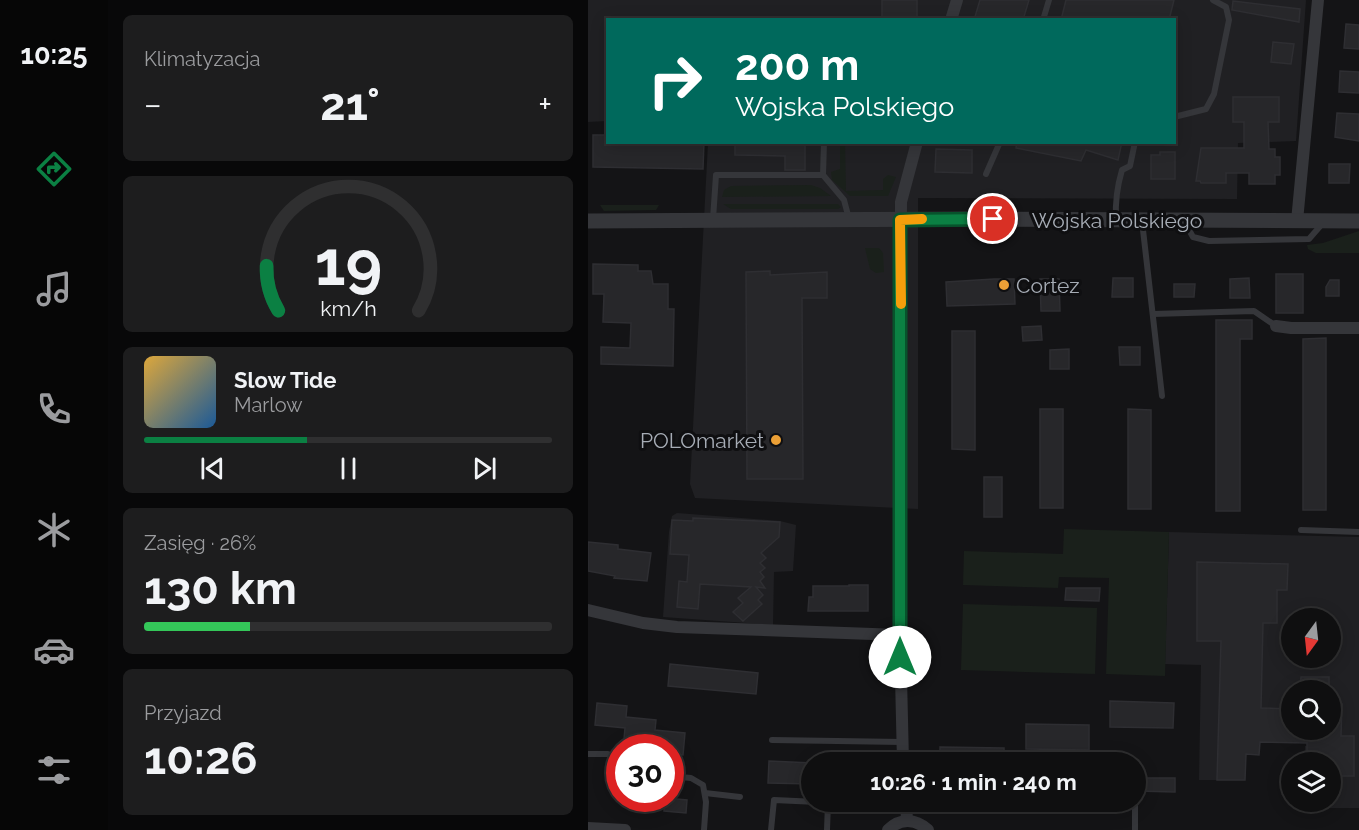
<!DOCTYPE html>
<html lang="pl">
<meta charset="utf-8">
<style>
:root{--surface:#0f0f10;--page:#1d1d1e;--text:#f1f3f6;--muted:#9b9c9f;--line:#2f2f30;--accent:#0b8043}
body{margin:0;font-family:Raleway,sans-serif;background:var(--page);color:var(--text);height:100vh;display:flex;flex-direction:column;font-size:22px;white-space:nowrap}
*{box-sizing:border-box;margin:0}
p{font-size:20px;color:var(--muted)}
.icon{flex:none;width:33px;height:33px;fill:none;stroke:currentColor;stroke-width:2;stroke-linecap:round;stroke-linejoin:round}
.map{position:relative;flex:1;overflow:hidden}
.details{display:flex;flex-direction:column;gap:15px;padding:15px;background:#080809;width:480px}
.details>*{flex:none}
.top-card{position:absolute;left:18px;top:18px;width:570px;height:126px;border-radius:0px;box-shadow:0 3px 15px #0003,0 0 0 2px var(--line);background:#00695c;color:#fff;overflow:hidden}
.needle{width:39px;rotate:195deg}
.tools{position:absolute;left:693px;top:608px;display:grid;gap:12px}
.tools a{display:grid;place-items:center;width:60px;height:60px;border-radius:50%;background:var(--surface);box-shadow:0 3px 15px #0003,0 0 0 2px var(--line);font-size:30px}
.speed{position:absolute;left:18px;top:734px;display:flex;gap:12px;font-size:30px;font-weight:700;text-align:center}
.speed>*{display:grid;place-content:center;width:78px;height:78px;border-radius:50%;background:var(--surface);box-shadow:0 3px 15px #0003,0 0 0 2px var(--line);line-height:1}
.speed .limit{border:9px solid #d22;background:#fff;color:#111}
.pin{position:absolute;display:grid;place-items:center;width:51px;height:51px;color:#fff;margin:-26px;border:3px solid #fff;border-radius:50%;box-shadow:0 2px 6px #0007}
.me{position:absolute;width:66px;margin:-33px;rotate:0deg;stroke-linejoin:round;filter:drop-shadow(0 0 4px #0008)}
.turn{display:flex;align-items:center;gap:21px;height:126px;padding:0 30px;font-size:27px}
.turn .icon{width:78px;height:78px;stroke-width:2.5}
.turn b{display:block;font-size:42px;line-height:51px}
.big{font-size:45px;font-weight:700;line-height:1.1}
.details .card{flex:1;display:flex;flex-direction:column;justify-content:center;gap:9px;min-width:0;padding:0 21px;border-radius:9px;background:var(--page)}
.details .dial{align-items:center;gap:0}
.dial svg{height:156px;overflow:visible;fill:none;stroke:var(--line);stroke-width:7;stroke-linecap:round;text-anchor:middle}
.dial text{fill:var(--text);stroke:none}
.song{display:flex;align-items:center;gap:18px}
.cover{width:72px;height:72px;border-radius:9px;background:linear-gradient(135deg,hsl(40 70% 55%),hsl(210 70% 35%))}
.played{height:6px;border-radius:3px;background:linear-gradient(90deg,var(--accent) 40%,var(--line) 40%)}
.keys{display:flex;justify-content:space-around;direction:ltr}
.heat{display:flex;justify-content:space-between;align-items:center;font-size:33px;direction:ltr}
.charge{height:9px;border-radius:4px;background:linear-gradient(90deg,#34c759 26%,var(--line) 0)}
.trip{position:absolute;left:213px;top:752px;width:345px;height:60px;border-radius:30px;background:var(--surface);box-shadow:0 3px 15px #0003,0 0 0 2px var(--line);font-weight:700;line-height:60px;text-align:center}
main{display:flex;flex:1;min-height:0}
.menu{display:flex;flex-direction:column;width:108px;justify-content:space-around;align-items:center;background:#060606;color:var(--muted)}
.menu .icon{width:42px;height:42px}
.menu .on{color:var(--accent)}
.menu b{font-size:27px;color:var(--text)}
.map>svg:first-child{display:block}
.built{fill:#202023;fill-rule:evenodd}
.green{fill:#1a201b}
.building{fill:#27272a;stroke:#2e2e32;stroke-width:1.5}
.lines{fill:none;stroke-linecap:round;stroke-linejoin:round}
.service{stroke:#35363a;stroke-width:6}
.minor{stroke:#35363a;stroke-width:12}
.tertiary{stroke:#35363a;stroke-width:15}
.route-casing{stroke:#07532c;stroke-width:15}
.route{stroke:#0b8043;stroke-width:10}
.slow{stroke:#f59e0b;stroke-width:10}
.poi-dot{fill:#eca036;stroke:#0f0f11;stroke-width:2}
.labels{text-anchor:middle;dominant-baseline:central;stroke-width:6;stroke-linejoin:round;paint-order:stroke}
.street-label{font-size:21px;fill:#a6acb5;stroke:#0f0f11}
.poi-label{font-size:21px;fill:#a6acb5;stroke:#0f0f11;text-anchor:start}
</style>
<main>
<nav class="menu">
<b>10:25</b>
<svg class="icon on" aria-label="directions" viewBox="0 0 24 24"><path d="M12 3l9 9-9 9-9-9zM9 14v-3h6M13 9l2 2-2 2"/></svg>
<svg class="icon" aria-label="music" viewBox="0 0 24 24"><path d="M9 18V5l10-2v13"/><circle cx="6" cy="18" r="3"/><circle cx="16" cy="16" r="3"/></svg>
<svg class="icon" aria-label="phone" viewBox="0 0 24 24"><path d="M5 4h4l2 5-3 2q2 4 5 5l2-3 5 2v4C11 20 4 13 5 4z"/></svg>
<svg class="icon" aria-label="climate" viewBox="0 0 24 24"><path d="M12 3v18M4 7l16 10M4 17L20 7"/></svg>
<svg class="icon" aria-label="car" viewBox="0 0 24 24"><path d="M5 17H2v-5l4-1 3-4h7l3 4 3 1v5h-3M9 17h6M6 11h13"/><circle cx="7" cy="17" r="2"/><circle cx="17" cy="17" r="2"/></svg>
<svg class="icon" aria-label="filters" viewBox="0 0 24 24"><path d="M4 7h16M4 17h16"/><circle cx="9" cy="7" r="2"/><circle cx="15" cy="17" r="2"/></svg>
</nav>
<section class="details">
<div class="card"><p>Klimatyzacja</p>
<div class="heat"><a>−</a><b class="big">21°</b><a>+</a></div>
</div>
<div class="card dial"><svg viewBox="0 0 100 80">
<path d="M14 69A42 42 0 1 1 86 69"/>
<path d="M14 69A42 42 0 0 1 8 46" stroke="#0b8043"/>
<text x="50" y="56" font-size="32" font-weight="700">19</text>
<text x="50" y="72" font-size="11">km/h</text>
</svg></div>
<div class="card">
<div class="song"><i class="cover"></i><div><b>Slow Tide</b><p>Marlow</p></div></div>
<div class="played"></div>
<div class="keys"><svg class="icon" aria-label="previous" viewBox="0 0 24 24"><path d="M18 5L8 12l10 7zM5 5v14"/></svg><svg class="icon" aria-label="pause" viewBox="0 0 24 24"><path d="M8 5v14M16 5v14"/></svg><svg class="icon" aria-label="next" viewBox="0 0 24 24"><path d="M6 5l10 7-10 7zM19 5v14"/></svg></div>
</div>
<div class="card"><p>Zasięg · 26%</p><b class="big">130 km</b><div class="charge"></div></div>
<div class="card"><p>Przyjazd</p><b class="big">10:26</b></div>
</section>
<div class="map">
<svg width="771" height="830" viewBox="0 0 771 830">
<rect width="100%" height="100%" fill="#141416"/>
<g class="built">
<path d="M0,0H718L708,141L650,143L649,199L330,198V509L107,498L102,484L120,143L586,142V20H20L19,121L0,122Z"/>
<path d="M89,513L192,521L208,525L205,571L186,572L185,625L75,617L81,532L84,516Z"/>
<path d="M581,532L771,537V808H719L720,801H742V762H717V746H724L725,743L672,741L658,754L657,780H611L613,665L577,664ZM704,618H742V657H704ZM704,690H742V729H704Z"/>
</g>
<g class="green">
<path d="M255,143H257L258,191L295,190V179L300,175L308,177L300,196H262L244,180L243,172L252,169V145H254Z"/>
<path d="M223,185L232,188L243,196L134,197L136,190L143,186Z"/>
<path d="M135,204H250L253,207L250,209H143Z"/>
<path d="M12,205H71L68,210L16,211Z"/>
<path d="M771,231V253H728L720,249L719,245L735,243Z"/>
<path d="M277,248H291L295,253L296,272L288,273L282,269Z"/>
<path d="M476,529L581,532L577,676L518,674L521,578L471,577L470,588L375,585L376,551L475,554Z"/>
<path d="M375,604L509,608L507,674L373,670Z"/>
</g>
<g class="building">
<rect x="294" y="0" width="35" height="17"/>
<path d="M392,0H441L435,20H386Z"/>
<path d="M478,0H586L581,20H473Z"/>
<path d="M645,1L712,9L711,22L644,10Z"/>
<path d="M758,24L771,25V49L756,48Z"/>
<path d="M685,42L706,44L703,64L683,62Z"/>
<path d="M752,71L771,72V93L751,92Z"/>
<path d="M645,97H691V122H680L681,149H687V157H692V175H687V184H661V173H638V183H613L612,181H608L613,148H656V122H645Z"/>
<path d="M749,113L771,114V141L747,137Z"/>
<path d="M5,135H20V142H116L115,169L5,167Z"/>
<path d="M147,142H217V170H197V156L147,155Z"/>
<path d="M429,142H534L530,160L498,150L493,161L428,148Z"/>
<path d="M348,149L384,150V173L347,172Z"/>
<path d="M572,152H587V179H563V155H572Z"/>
<path d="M741,164H762L761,183H741Z"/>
<path d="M5,264L50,265V271H63L65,284H80V309H86L85,366L13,364V347L42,348L43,323L15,322L16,294H5Z"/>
<path d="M182,271V275L239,272V298H214L215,479H159L158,272Z"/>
<rect x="688" y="274" width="27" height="39"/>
<path d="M525,278H545V297H524Z"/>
<path d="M661,278L662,298H642V279Z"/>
<path d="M406,279H426L427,304L359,306L358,282Z"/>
<path d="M452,279H471L472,311H453Z"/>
<path d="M742,280H751V296H738V287Z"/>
<path d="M586,284H607L606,297H586Z"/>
<path d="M628,320H664V339H652V511H628Z"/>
<path d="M453,326L454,340L435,341L434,327Z"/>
<path d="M364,331H387V450L364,449Z"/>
<path d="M738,338V510H715V339Z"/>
<path d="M531,347H552V365H532Z"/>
<path d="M481,349V369H462V350Z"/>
<rect x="452" y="409" width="23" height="99"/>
<path d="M540,409L563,410V509H540Z"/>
<rect x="396" y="477" width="18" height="40"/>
<path d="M105,518L192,522L191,537L173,553L178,558L172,563L177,568L172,572L176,577L172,581L177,588L168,587L175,595L170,600L174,604L155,621L145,612L155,603L150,598L163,587L112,584L110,609L89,607L91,581L99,582L101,555L82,554L84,520L105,521Z"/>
<path d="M0,542L30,545V549L63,553L59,581L26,578L27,576L0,571Z"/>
<path d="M609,562L700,564L699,590H689V623H675L673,708L704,709V729H742V703L754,704L753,736H766V776H742V762H719V743L672,742L671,755L658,754L657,780H629L633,641H609Z"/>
<path d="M261,585H280V611H220L221,597H225V586H261Z"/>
<path d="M478,588H512L511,601L477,600Z"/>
<path d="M82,664L170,673L168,694L80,686Z"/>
<path d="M713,677H741V690H712Z"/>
<path d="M522,701L586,703L585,728L522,727Z"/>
<path d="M9,703L39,706L38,717L68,720L67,730L97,733L95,755L82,754V747H65L66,741L36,739L37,728L7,725Z"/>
<path d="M438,724L501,725V750L438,749Z"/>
<path d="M352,747L416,748V762H352Z"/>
<path d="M181,761L224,763V784L180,783Z"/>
<path d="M548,778H587V792L548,791Z"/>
<path d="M77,798L99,800L98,813L76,811Z"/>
</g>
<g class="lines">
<g class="service">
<path d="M455,20L461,0"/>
<path d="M586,117L618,109L626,94L641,20L638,7L625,0"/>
<path d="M398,174L412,142"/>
<path d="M235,175L236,142"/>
<path d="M125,219L128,175H235L256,200L261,219"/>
<path d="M528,219C527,201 529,187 534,170L542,166L547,142"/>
<path d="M554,221L574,396"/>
<path d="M596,221L605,237L621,241L721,239L734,224"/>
<path d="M565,314L666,311L688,326"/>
<path d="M713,530L771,532"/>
<path d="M184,740L314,742"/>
<path d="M0,754H20L32,758"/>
<path d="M82,776L103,778L115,785L118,802L116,830"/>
<path d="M117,793L152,797"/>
<path d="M183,830L186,800L273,804"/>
<path d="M239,830L240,803"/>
<path d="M547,830V801"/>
</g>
<g class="minor">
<path d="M363,20L369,0"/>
<path d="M709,221L730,0"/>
<path d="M688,326L703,328H771"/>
<path d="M0,610L55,623L89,627L312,635"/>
<path d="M315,762L312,635L313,202L329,142"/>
<path d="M318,801L319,821"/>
<path d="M0,828L37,830"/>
<path d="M300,830C312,818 327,818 340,830"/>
</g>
<path class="tertiary" d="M0,221L391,219L771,221"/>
</g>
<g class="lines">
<defs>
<path id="route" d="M312,657V220L405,219"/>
</defs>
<use href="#route" class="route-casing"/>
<use href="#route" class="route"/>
<path class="slow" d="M313,304L312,220L334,219"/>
</g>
<g class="poi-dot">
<circle cx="416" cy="285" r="6"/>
<circle cx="188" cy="440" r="6"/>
</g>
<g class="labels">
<g class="street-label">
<text x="529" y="220">Wojska Polskiego</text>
</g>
<g class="poi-label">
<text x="428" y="285">Cortez</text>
<text x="176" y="440" text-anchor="end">POLOmarket</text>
</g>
</g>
</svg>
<div class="tools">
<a><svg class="needle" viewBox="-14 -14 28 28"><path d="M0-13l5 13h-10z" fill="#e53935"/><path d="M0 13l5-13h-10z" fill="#9b9c9f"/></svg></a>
<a><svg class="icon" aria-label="search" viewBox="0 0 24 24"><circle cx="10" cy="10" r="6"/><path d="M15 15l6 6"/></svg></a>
<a><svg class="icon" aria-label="layers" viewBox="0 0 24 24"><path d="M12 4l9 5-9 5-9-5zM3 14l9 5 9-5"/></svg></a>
</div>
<div class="speed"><div class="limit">30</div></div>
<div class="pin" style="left:405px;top:219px;background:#d93025"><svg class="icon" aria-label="arrive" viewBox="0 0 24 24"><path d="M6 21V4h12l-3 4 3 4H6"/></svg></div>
<svg class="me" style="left:312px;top:657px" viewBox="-20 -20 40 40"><circle r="19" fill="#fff"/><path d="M0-13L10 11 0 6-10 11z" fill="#0b8043"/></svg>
<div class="trip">10:26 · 1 min · 240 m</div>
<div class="top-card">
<div class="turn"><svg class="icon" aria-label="right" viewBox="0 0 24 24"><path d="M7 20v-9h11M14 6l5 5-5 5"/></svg><div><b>200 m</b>Wojska Polskiego</div></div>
</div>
</div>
</main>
